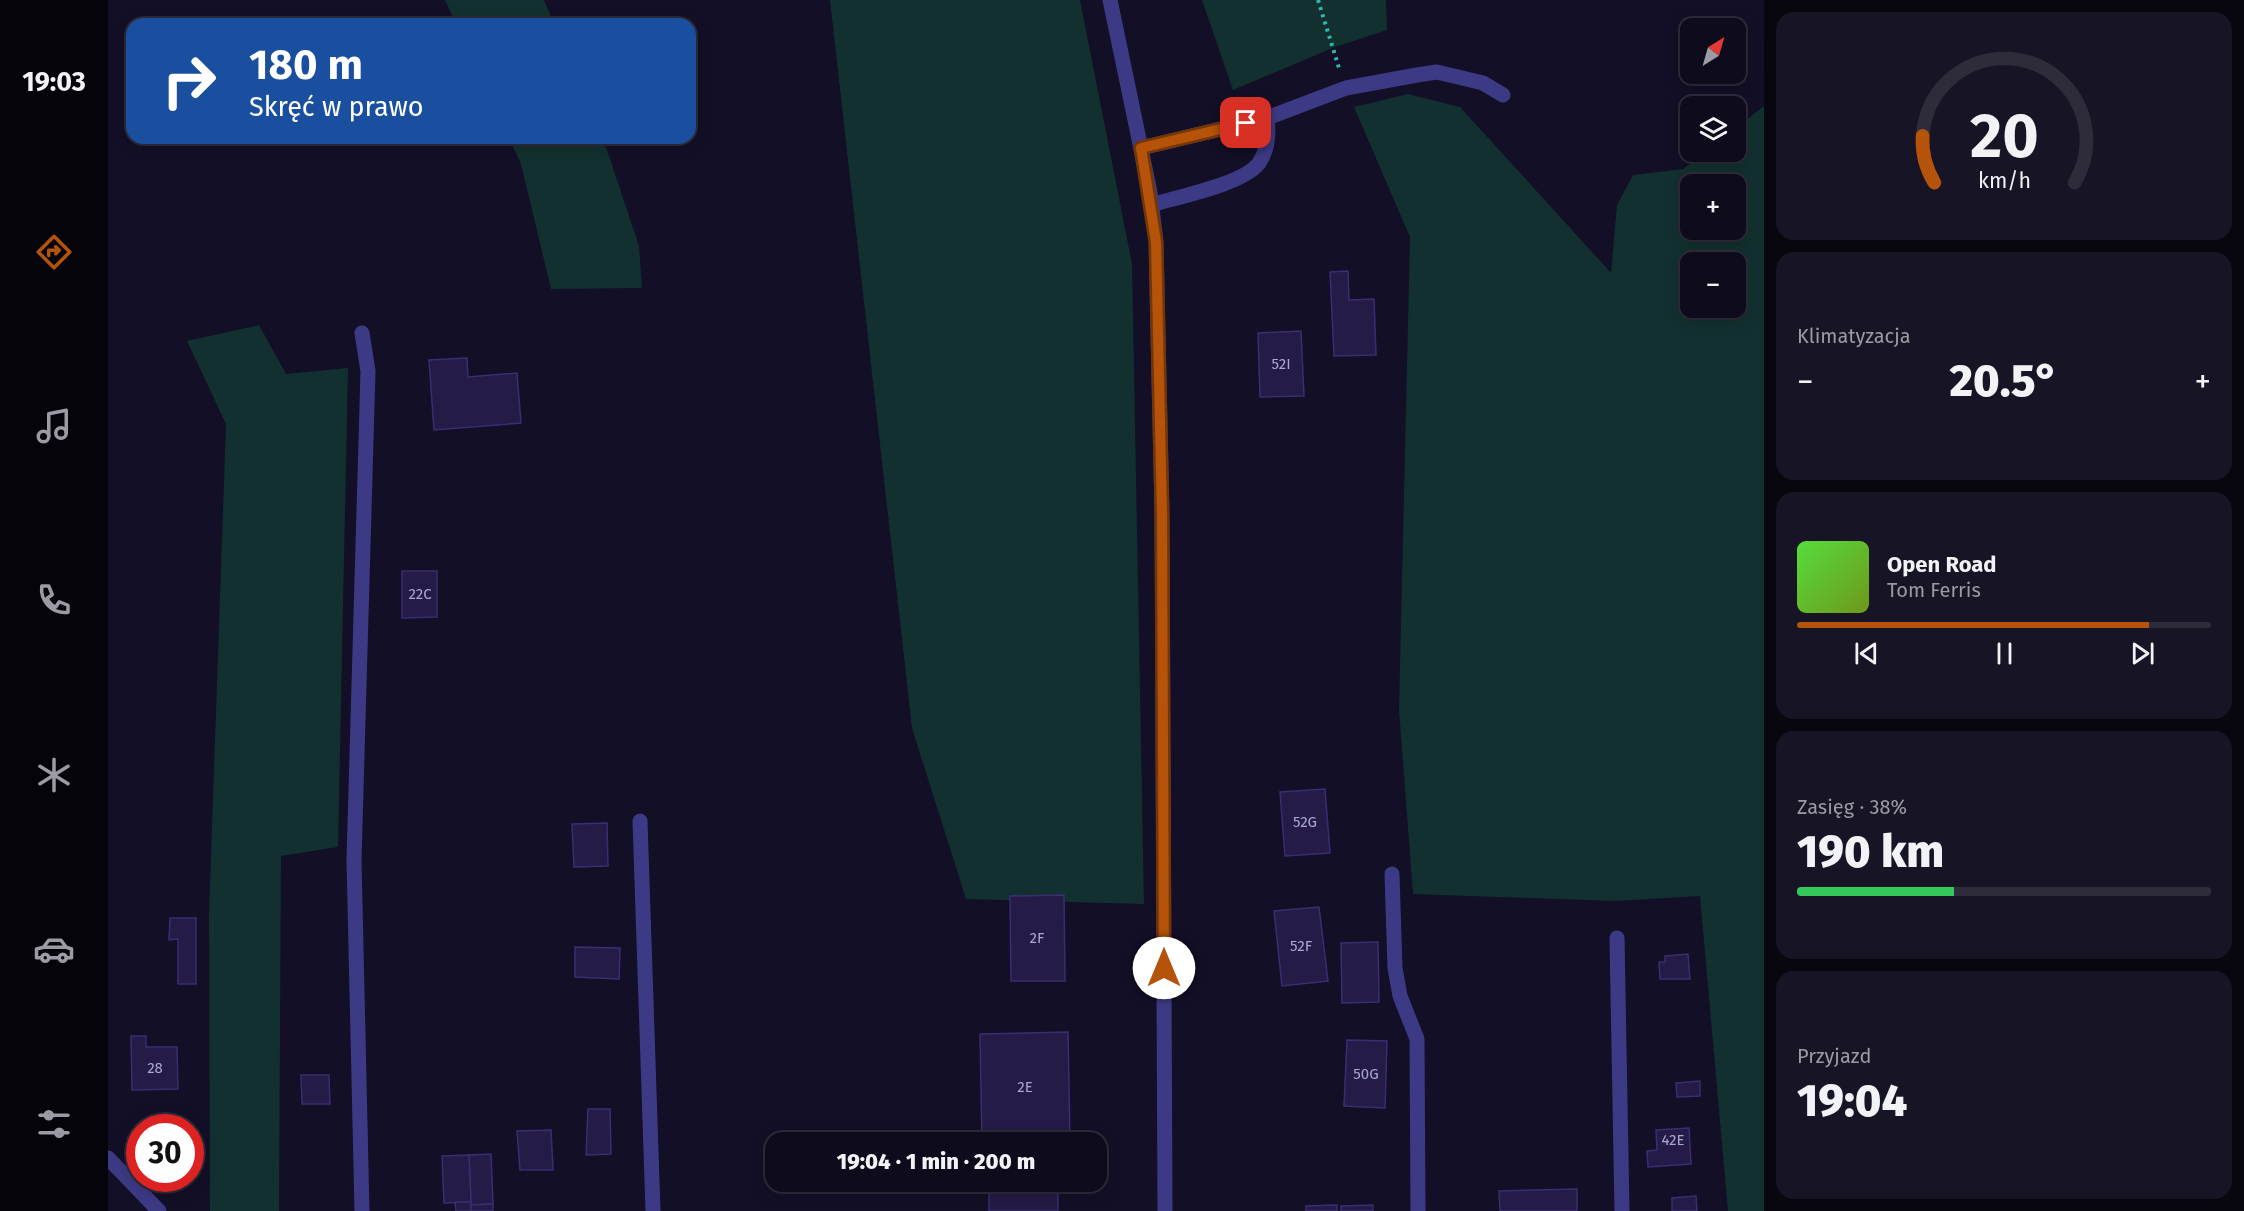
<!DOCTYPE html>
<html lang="pl">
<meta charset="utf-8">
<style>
:root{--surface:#0e0b1c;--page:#171425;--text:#f1f3f6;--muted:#9b9ba3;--line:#2e2b3b;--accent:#b45309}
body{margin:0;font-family:"Fira Sans",sans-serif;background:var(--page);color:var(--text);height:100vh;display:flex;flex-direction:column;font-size:22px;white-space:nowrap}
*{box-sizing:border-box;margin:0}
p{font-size:20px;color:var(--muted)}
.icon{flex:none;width:33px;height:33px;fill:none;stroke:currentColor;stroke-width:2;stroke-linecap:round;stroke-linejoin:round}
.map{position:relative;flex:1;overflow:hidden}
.panel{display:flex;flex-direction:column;gap:12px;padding:12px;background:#08060f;width:480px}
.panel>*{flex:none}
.top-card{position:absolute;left:18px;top:18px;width:570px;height:126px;border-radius:18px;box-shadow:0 3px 15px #0003,0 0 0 2px var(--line);background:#1a4fa0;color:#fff;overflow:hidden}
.needle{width:39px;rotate:37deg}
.fabs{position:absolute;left:1572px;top:18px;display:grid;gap:12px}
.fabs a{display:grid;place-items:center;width:66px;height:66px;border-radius:12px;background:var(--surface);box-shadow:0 3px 15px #0003,0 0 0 2px var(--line);font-size:30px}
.speed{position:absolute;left:18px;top:1114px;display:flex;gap:12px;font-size:30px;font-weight:700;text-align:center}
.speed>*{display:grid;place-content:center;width:78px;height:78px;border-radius:50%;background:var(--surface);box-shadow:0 3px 15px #0003,0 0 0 2px var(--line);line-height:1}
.speed .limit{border:9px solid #d22;background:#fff;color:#111}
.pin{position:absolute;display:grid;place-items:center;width:51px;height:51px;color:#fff;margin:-26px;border-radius:12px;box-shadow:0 3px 9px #0006}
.me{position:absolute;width:66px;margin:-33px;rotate:0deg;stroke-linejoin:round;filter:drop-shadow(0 0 4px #0008)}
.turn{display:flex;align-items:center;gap:21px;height:126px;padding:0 24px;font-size:27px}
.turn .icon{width:78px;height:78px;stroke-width:2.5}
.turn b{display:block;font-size:42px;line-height:51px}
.big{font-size:45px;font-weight:800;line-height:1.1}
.panel .tile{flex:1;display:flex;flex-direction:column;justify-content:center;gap:9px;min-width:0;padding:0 21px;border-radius:18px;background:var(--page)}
.panel .dial{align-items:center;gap:0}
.dial svg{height:156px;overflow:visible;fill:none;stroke:var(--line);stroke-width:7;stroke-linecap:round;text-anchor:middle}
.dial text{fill:var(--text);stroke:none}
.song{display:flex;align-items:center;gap:18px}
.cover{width:72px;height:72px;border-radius:9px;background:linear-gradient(135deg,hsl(110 70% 55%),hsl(80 70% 35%))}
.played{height:6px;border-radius:3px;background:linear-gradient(90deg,var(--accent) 85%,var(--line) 85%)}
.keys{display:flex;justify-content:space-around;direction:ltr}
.heat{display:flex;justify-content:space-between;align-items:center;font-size:33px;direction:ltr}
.charge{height:9px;border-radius:4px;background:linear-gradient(90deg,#34c759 38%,var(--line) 0)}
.trip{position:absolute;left:657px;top:1132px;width:342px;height:60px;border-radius:18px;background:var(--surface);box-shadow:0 3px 15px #0003,0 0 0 2px var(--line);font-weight:800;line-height:60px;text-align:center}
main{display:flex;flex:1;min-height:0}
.tabs{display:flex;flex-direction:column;width:108px;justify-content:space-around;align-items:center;background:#06040b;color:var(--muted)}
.tabs .icon{width:42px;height:42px}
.tabs .active{color:var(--accent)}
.tabs b{font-size:27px;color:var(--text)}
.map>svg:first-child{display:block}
.green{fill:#12302f;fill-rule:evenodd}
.building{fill:#241b47;stroke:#3b2d73;stroke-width:1.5}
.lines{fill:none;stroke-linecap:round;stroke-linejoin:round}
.path{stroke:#2fb8b0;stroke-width:4;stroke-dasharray:3 4.5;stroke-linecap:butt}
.minor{stroke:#3d3a85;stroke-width:15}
.route-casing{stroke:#753606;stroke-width:15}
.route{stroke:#b45309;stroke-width:10}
.labels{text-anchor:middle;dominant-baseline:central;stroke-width:6;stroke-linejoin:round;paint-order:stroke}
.number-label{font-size:15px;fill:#aca6d1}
</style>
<main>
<nav class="tabs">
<b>19:03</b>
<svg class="icon active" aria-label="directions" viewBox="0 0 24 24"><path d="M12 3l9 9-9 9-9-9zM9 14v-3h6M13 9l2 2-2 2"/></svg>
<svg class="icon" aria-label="music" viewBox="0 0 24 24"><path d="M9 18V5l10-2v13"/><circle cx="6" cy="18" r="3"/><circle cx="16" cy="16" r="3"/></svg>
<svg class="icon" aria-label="phone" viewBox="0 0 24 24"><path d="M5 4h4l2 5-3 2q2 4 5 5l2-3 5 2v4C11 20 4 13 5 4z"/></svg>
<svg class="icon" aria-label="climate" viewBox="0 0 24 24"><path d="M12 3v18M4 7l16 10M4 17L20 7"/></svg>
<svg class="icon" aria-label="car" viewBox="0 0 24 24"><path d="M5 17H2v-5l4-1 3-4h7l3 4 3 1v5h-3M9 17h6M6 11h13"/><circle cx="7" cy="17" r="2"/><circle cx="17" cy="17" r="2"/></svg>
<svg class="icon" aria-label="filters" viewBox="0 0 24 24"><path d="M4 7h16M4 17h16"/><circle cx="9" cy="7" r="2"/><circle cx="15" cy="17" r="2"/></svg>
</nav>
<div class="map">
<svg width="1656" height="1211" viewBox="0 0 1656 1211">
<rect width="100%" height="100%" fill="#130f26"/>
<g class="green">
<path d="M337,0H436L446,24H348Z"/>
<path d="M722,0H972L1024,264L1036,904L858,899L804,728Z"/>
<path d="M1094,0H1278L1279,30L1227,47L1125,90Z"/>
<path d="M1300,94L1352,107L1503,273L1509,205L1525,175L1575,169L1598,152H1628V128L1656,106V1211H1620L1592,896L1507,901L1305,894L1291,709L1302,237L1246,107ZM1628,184V230H1582V184ZM1628,262V308H1582V262Z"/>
<path d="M401,138H495L531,246L534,288L443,289L413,164Z"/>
<path d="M151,325L178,374L240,368L230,847L173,856L171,1211H102L101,914L118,424L79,341Z"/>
</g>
<g class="building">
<path d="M1240,271L1241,300L1266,299L1268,355L1226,356L1222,272Z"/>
<path d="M1193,331L1196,396L1152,397L1150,333Z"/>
<path d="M359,358L360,377L409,373L413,423L326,430L321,360Z"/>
<path d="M294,571H329V617L294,618Z"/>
<path d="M1217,789L1222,853L1177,856L1172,792Z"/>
<path d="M499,823L500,866L466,867L464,824Z"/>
<path d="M956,895L957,981H903L902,896Z"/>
<path d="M1211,907L1220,981L1174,986L1166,911Z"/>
<path d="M62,918H88V984H70V939L61,940Z"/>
<path d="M1270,942L1271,1002L1234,1003L1233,943Z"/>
<path d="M467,947L512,948L511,979L467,977Z"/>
<path d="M1580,954L1582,979H1552L1551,962H1557V956Z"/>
<path d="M960,1032L962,1141L874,1142L872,1034Z"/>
<path d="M23,1036H38V1047H69L70,1089L24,1090Z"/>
<path d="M1239,1040L1279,1041L1277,1108L1236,1106Z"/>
<path d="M193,1075H221L222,1104H194Z"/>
<path d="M1592,1081V1096L1569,1097L1568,1083Z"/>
<path d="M480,1109H502L503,1154L478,1155Z"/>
<path d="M1581,1128L1583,1164L1540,1167L1539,1151L1549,1150L1548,1130Z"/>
<path d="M443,1130L445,1170H412L409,1131Z"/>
<path d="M383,1154L385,1204L363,1205L361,1155Z"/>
<path d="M361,1155L363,1202L336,1203L334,1156Z"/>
<path d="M898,1182H950V1211H881V1191H898Z"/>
<path d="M1469,1189V1211H1392L1391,1191Z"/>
<path d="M1588,1196L1589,1211H1564V1198Z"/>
<path d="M347,1202H363V1211H348Z"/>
<path d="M385,1204V1211H363V1205Z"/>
<path d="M1229,1205V1211H1198V1206Z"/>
<path d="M1265,1205V1211H1233V1206Z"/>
</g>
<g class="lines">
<path class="path" d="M1210,0L1231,68"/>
<g class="minor">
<path d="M1002,0L1042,192L1048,242L1054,514L1057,1211"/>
<path d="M1033,148L1159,118L1238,88L1309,75L1329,72L1375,83L1395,95"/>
<path d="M1043,205C1069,197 1136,184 1151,163C1160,150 1161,134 1159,118"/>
<path d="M532,821L545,1211"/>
<path d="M1284,874L1287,968L1292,996L1309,1039L1310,1211"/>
<path d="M1509,938L1514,1211"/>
<path d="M0,1158L51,1211"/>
<path d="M254,1211L246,860L260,371L254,333"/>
</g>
</g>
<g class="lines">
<defs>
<path id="route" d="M1056,968L1054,514L1048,242L1033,148L1138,123"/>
</defs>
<use href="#route" class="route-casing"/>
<use href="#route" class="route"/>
</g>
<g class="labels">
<g class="number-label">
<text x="1173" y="364">52I</text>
<text x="312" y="594">22C</text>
<text x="1197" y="822">52G</text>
<text x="929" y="938">2F</text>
<text x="1193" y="946">52F</text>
<text x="47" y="1068">28</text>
<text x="1258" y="1074">50G</text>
<text x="917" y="1087">2E</text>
<text x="1565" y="1140">42E</text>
</g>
</g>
</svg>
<div class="fabs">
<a><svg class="needle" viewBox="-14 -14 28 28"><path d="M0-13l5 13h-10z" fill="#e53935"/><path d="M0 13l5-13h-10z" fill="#9b9ba3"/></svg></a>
<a><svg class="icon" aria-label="layers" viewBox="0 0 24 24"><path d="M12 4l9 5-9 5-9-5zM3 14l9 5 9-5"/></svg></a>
<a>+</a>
<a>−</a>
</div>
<div class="speed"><div class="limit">30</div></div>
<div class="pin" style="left:1138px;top:123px;background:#d93025"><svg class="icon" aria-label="arrive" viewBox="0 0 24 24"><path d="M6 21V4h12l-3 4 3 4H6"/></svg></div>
<svg class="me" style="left:1056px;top:968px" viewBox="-20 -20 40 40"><circle r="19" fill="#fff"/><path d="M0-13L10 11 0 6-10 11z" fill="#b45309"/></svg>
<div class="trip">19:04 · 1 min · 200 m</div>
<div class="top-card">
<div class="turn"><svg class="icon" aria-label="right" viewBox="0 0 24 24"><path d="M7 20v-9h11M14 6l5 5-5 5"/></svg><div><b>180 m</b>Skręć w prawo</div></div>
</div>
</div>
<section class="panel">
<div class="tile dial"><svg viewBox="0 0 100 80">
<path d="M14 69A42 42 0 1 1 86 69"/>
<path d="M14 69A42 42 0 0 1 8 45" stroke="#b45309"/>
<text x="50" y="56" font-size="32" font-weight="700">20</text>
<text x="50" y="72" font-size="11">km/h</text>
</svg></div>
<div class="tile"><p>Klimatyzacja</p>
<div class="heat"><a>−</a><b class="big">20.5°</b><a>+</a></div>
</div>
<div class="tile">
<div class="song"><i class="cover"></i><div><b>Open Road</b><p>Tom Ferris</p></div></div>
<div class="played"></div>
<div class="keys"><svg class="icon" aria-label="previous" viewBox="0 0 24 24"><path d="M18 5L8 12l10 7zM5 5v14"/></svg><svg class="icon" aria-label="pause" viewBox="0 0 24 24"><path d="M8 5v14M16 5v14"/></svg><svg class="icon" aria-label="next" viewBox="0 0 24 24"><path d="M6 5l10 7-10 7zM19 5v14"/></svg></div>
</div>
<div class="tile"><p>Zasięg · 38%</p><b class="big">190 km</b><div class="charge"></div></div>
<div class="tile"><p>Przyjazd</p><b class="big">19:04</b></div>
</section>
</main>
